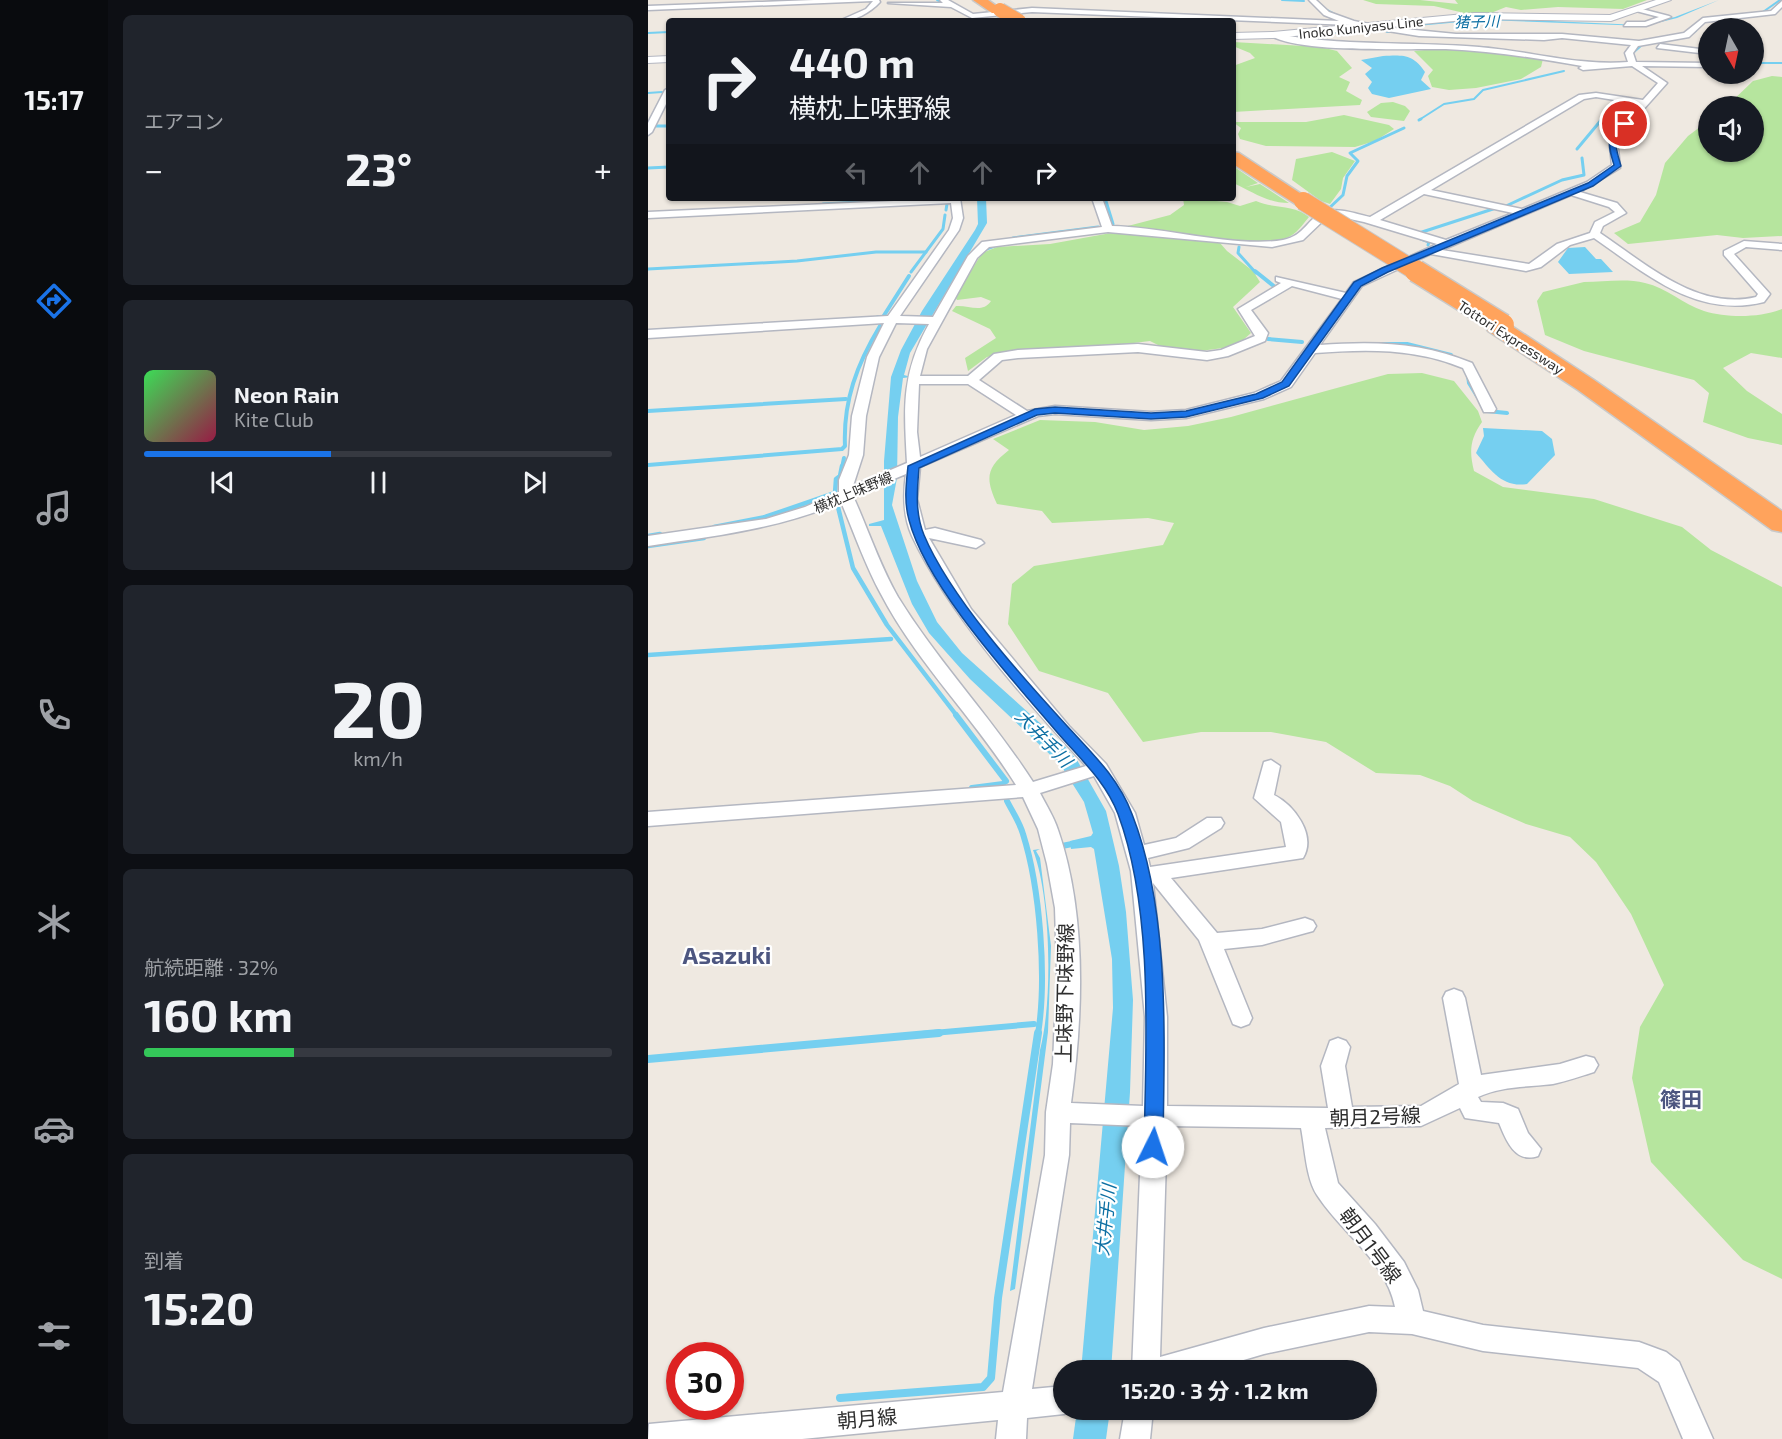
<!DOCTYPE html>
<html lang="ja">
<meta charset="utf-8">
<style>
:root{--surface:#171b24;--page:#20242c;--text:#f1f3f6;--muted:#9ea1a6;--line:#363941;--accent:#1a73e8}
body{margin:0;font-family:"Exo 2","Noto Sans JP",sans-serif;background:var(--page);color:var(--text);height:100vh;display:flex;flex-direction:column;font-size:22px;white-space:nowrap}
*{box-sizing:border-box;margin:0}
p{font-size:20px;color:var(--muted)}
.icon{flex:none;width:33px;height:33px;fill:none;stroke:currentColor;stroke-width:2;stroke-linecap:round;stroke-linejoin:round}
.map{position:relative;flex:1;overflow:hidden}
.side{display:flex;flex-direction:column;gap:15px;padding:15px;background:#0d0f14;width:540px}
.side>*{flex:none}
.banner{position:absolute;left:18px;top:18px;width:570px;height:183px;border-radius:6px;box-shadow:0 2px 4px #0004;background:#171b24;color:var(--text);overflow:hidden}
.needle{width:39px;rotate:171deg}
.buttons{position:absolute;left:1050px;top:18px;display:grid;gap:12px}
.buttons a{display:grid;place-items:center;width:66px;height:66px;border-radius:50%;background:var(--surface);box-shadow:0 2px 4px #0004;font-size:30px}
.speed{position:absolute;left:18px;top:1342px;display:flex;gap:12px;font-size:30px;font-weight:700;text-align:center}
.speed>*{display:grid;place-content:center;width:78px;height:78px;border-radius:50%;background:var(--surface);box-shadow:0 2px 4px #0004;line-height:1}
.speed .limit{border:9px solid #d22;background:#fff;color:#111}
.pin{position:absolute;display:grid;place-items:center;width:51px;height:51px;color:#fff;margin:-26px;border:3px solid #fff;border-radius:50%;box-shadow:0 2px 6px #0007}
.me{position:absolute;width:66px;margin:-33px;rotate:4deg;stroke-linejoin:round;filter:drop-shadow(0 0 4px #0008)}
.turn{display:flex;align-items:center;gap:21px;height:126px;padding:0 24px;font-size:27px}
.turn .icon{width:78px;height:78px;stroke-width:2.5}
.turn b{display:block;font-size:42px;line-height:51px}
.lanes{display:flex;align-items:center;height:57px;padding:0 24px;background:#0003;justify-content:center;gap:30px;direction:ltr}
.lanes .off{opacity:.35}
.big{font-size:45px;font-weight:700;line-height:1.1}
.side .widget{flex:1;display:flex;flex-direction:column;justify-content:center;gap:9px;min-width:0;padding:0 21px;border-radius:9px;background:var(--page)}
.side .dial{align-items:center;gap:0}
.dial b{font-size:78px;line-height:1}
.song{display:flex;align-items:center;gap:18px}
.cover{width:72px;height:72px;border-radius:9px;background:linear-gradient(135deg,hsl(130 70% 55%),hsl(340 70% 35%))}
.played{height:6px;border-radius:3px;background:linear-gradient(90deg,var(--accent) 40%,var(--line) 40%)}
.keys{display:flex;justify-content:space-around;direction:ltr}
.heat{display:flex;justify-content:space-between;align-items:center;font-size:33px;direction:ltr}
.charge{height:9px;border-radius:4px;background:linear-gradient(90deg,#34c759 32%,var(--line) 0)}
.trip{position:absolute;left:405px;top:1360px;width:324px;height:60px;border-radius:30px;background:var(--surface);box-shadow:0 2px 4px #0004;font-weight:700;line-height:60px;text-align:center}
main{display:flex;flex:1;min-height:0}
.menu{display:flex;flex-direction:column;width:108px;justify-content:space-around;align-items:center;background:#090b0e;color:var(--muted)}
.menu .icon{width:42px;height:42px}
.menu .active{color:var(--accent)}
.menu b{font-size:27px;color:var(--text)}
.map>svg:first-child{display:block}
.green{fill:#b6e59e}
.water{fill:#75cff0}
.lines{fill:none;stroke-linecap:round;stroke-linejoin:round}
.stream-far5{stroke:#75cff0;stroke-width:2}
.stream-far4{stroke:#75cff0;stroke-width:3}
.stream-far3{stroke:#75cff0;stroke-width:4}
.stream-far2{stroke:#75cff0;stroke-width:4.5}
.stream-far1{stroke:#75cff0;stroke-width:6}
.stream{stroke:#75cff0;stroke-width:8}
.minor-casing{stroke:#b4b7c1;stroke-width:3}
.secondary-casing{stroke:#b4b7c1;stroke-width:2}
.motorway-casing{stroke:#c9c9c9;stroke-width:3}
.minor{fill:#fff;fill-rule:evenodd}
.secondary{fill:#fff;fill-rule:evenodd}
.motorway{fill:#ffa35c;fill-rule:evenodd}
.motorway-bridge-far2-casing{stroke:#c9c9c9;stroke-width:16;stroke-linecap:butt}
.motorway-bridge-far1-casing{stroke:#c9c9c9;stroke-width:20;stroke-linecap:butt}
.motorway-bridge-casing{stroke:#c9c9c9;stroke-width:25;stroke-linecap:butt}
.motorway-bridge-far2{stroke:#ffa35c;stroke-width:14}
.motorway-bridge-far1{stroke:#ffa35c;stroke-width:18}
.motorway-bridge{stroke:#ffa35c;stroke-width:22}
.route{fill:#1a73e8;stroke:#114b97;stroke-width:1.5}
.labels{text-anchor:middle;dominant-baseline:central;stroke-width:4.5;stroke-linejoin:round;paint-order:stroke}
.far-street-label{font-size:14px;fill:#2e2e2e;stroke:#fff}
.far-water-label{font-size:15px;font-style:italic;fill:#0d6fa3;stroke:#fff}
.water-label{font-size:18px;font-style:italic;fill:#0d6fa3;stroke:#fff}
.near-street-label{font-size:20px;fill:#2e2e2e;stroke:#fff}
.near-neighbourhood-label{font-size:21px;font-weight:bold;fill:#4d5680;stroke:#fff}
.near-quarter-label{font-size:24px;font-weight:bold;fill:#4d5680;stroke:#fff}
</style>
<main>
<nav class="menu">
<b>15:17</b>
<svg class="icon active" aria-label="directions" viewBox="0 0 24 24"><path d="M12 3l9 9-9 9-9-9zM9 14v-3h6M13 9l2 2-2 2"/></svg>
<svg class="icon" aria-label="music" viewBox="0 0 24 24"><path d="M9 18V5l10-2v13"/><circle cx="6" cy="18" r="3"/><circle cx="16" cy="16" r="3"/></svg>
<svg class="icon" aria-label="phone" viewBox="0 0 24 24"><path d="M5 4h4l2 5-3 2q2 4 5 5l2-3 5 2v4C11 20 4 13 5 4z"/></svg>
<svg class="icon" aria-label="climate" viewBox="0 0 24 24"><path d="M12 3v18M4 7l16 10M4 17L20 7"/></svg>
<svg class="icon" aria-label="car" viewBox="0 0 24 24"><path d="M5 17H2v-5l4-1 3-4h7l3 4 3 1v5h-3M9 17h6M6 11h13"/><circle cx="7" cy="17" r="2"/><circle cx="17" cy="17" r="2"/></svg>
<svg class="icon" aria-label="filters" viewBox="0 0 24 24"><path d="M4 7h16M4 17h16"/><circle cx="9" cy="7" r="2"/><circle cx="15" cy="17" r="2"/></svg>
</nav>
<section class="side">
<div class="widget"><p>エアコン</p>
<div class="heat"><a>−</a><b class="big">23°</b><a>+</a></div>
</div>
<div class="widget">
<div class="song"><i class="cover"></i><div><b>Neon Rain</b><p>Kite Club</p></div></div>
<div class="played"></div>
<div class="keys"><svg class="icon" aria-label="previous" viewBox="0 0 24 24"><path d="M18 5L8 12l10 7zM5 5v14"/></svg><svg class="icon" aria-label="pause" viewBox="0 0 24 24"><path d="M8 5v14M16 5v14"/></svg><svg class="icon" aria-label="next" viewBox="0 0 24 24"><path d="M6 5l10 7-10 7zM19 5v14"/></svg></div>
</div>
<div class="widget dial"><b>20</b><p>km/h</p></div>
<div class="widget"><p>航続距離 · 32%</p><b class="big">160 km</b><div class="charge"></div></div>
<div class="widget"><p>到着</p><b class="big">15:20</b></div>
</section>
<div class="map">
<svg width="1134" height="1439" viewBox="0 0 1134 1439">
<rect width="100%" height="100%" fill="#efe9e1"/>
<g class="green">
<path d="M715,0H772L810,4L807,0H999L975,9L910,7L873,10L858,7L843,13L825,15L786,6L728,4Z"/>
<path d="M585,42L673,47L689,51L704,68L691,77L702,82L698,91L714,100L712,105L585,112V66L607,58L602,53L585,46Z"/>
<path d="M797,48L877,54L895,59L893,67L873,79L828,88L801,90L784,87L780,76L785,70L766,51Z"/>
<path d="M1124,76L1134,77V236L1095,238L1069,235L980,244L966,233L992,222L1008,195L1017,163L1040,136L1060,121V152H1106V106H1079L1105,81Z"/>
<path d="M745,102L757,106L762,111L756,121L723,117L719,112L733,103Z"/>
<path d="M696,115L741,125L746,129L727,141L707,147L618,146L592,139L590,134L593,128L585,122H658Z"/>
<path d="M684,152L707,161L695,178L693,189L682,204L673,201L644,180L648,159Z"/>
<path d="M585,166L610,183L598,187L612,184L641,203C618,203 604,191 585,183Z"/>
<path d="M535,198L579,202L592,206L608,201C625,209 646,204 661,217C655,224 648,235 638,238C597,253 523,226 476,227L522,215L536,205Z"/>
<path d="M474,231L572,243L579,251L605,271L612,282L585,307L603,333L594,341L575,348L552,351L514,347L502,341L452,347L373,350L339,357L320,371L317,358L348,338L342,329L304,311L308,306C321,305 334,314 343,301L333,297L309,300L307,297L334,253L349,247L402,244Z"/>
<path d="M936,282C955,282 978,278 997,283C1019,288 1035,304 1056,311C1079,318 1112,318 1134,309V358L1103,353L1075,368L1099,391L1134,414V445L1100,438L1055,422L1061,393L1046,380L936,351L897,335L889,301L895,292Z"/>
<path d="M774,373L806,381L830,411L834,422C822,439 821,451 826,471L855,487L946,499L1034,527L1063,550L1134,587V1279L1095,1260L1003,1162L984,1078L992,1027L1016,985L983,914L948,862L922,837L878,824L825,801L802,786L772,775L728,773L678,742L623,732H553L495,742L460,693L391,671L360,624L364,584L386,566L515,545L526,523L500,518L404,523L394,511L349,504C337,478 338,468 361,450L345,439L392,420L447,422L496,430L540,426L583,417L740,374Z"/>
</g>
<g class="water">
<path d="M1071,0L1029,18L997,26L834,20L650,37L585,39L839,18L991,25L1027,17Z"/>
<path d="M735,56C755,55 765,54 777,72L773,80L783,89L741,98L724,94L720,88L724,82L717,74L724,68L713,60Z"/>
<path d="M329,198H338L339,223L262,353L256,375L263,377L255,378L250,417L249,478L244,505L269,581L289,622L314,653L413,742L429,760L458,811L471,866L478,912L485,1000L482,1092L463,1371H433L465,1008L464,959L446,849L443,847L423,849L422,841L443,836L445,833L436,802L412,764L322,679L281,633L264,604L233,526H221V524L236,520V461L243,377L253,350L274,311L327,230L330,224Z"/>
<path d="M937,247L948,259H953L965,272L921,274L910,262L920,248Z"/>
<path d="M835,428L894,431L904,439L907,455L879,484C854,488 843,470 828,453L836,436Z"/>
<path d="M392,849L388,851L392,858L403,946L400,1032L367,1289L362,1291L392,1050C405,1001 403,897 385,850Z"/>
<path d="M429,1410H462L458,1439H425Z"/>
</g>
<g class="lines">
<g class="stream-far5">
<path d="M289,0L292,2"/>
<path d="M634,0L656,1"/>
<path d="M677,9L692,17"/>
<path d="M1112,14L1132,0"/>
<path d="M739,32H751"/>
<path d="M0,33L21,32"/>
<path d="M1045,33L1048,31"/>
<path d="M988,62L985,53L994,45"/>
<path d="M1106,63H1134"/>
<path d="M0,93L14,92"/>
<path d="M771,120L796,104L826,99L835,90L916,71"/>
<path d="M953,120L973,102"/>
</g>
<g class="stream-far4">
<path d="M771,120L773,119"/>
<path d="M6,126H21"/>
<path d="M929,149L954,119"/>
<path d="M0,168L21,167"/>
<path d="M457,198L465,224"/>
<path d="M175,204L287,198"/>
<path d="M858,206L914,180L936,175L934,158"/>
<path d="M298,210L299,204"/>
<path d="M677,212L695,195L699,176L710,161L702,153L756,128"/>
<path d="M771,233L845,209"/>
<path d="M365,238L450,227"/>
<path d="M773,239L781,242L780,245"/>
<path d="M591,247L590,253L608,273"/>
<path d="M333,251L352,244"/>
<path d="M0,269L149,261L228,252H278"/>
<path d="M263,272L295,229L297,215"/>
</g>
<g class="stream-far3">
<path d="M607,271L627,287"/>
<path d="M230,317H235L261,276"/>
<path d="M620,339L654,342"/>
<path d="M734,344H759L803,355"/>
<path d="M820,375L821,383L829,396"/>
<path d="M0,411L198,399"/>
<path d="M839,411L859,413"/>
<path d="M0,465L194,449L197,446C195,401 209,364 232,326"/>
<path d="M194,468L196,458"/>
</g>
<g class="stream-far2">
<path d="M190,507L205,568L239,625L309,716"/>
<path d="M66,527L117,517L187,493L188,479L192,476L194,466"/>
<path d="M0,536L12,534"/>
<path d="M0,546L56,538"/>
<path d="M0,655L243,639"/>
</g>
<g class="stream-far1">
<path d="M308,715L358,781"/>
<path d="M324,788L355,784"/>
<path d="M359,801C364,811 372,823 375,834C392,888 399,978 390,1034"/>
<path d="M409,847L429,843"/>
<path d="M274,1034L386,1024"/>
</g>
<g class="stream">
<path d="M0,1059L291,1033"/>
<path d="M192,1398L335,1387L343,1378L350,1298L390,1033"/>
</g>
<defs>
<g id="minor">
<path d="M166,0H231L232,2C222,13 207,21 191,21L218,9L225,1L0,10V6Z"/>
<path d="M292,0H300L325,14L384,8L691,21L676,15L661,0H668L681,12L706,21L736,27L808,34H914L991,41L1036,33L1055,18L1123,11L1134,1V7L1127,14L1057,22L1041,37L990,46L985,53L988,62L1060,63V67L994,66L1019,83L969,139L972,168L932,192L969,203L978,213L955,226L952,233C998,264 1050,311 1108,297L1110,294L1076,255V251L1096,241L1134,244V250L1098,247L1086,254L1122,294L1116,302C1049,319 998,274 946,238L922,245L893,267L878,271L783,254L714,286L672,345C725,341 775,342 824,363L848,409L846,412H836L815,368C767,348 718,349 667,353L643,387L616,399L538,418L503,420L407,414L390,416L272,467L269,499L277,530L287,528L333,540L336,543L328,548L281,538L323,609L421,726L458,764L487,813L496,845L528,838L559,818H573L576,823L573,828L541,848L500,858L502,867L638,847L633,822L606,798L616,762L623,760L632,766L626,795C646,805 669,835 655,858L523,878L569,933L614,929L657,918L665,921L668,926L665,931L614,945L576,949L604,1018L601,1024L593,1027L585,1024L551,940L505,883L519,1017V1106L680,1108L673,1066L682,1041L690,1038L698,1041L702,1047L697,1066L704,1107L773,1106L811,1084L795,998L798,992L806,989L814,992L817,998L833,1075L912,1064L938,1056L946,1058L950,1065L946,1072C933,1076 919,1081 905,1084C880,1087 853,1086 830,1097L833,1102L855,1103L870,1109L880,1133L893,1149L890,1156C867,1164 858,1140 851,1123L817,1118L812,1108L773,1126L677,1128L690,1183L727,1224L756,1262L770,1290L775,1311L835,1325L991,1342L1018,1352L1031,1362L1065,1439H1035L1011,1382L990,1368L835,1351L764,1334L721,1332L616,1354L558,1371H484L494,1126L422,1123L421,1155L384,1389L416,1386V1410H426L416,1414L379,1418L378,1439H348L350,1420L154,1439H0L1,1424L355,1392L397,1155L398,1112L405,1064L409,970L407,908L399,864L390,829L375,797L0,826V812L368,785C327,719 269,663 233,594C217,565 206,532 193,502C131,529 66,536 0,546V536L118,519L157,507L191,492V480L201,455L204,416L219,357L236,323L0,338V330L240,316L301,230L305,218L303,203L0,218V212L312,198L315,218L311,230L252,316L285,317L320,256L334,242L454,227L444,198H454L464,226C516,227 588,248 635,240C657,236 660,217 676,212C691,207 708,214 722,217L931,95L948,93L995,100L1010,83L984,66L935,70L931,68L934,66C889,58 843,51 798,49C757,48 653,54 621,35L625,33C693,47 762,41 831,47C881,51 930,66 980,62L977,53L983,45L914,38L896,40L771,36L702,25L384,12L324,18L303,7L240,3H295ZM948,97L991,104L961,138L964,165L939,182L874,209L783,190L936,99ZM776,194L865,213L798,240L732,220ZM923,195L961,207L967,212L947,222L942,233L909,244L881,264L794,250ZM688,216L716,222L789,244L706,282L698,293L628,277V281L633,283L590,309L607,336L573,350L559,352L490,344L370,350L346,354L320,376H272L279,349L329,258L341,247L460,232L624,247L655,240L677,219ZM644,286L694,299L633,381L606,393L538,410L503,412L407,406L379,411L331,380L354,360L370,358L490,352L559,360L580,356L617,341L620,333L603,310ZM248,323L281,324C253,374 256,408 259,463L205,486L215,455L218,416L231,357ZM271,384H320L368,415L272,457L269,432ZM258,474C255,495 255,516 264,536C301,615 379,702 438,766L385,782C344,718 290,662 250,597C232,566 220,529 205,496ZM446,776L467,813L483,871L497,1017L495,1106L423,1103C435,1016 439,914 410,830C406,817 398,805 392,793ZM519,1126L653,1128C657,1148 658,1178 669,1195C694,1234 737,1259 747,1307L721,1306L616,1328L512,1357Z"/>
<path d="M990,8L1021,16L1023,17L998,26H976L979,22H997L1011,17L988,11Z"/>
<path d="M1012,44L1060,50V54L1009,48Z"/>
<path d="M21,88V98L4,132L0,135V123L17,90Z"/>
<path d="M477,1410H505L502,1439H472Z"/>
</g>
<g id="secondary">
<path d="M1008,0H1023L963,21L827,19L625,38L585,39V33L625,32L827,13L962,15Z"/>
<path d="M21,56V62L0,63V57Z"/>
</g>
<g id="motorway">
<path d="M325,0H340L354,10L352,13H344Z"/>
<path d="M585,152L591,153L664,201L655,206L649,205L585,164Z"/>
<path d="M848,319L856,321L946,380L1134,511V532L1124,530L930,390L840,331L837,326L840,321Z"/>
</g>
</defs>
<use href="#minor" class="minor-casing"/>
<use href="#secondary" class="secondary-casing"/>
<use href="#motorway" class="motorway-casing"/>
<use href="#minor" class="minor"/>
<use href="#secondary" class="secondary"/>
<use href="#motorway" class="motorway"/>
<defs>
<path id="motorway-bridge-far2" d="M352,10L371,21"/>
<path id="motorway-bridge-far1" d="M655,201L771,273"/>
<path id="motorway-bridge" d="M768,271L855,325"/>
</defs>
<use href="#motorway-bridge-far2" class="motorway-bridge-far2-casing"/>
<use href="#motorway-bridge-far1" class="motorway-bridge-far1-casing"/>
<use href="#motorway-bridge" class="motorway-bridge-casing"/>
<use href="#motorway-bridge-far2" class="motorway-bridge-far2"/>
<use href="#motorway-bridge-far1" class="motorway-bridge-far1"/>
<use href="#motorway-bridge" class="motorway-bridge"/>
</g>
<path class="route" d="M975,122L980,124C965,142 966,143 973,166L945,186L740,272L713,286L641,386L615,398L538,417L503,419L407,413L389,415L271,468C269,491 267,513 276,535C302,597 374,677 420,727C445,754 471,779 484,814C523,913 516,1043 515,1147L512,1152L505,1155L499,1152L496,1147C498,1044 506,911 470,814C457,780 431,758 408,731C363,678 278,586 261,520C256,502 258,485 260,466L387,409L407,407L503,413L538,411L608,394L634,382L706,282L734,268L940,183L966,165C959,142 959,140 975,122Z"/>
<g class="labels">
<g class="far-street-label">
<text transform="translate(713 27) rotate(-6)">Inoko Kuniyasu Line</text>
<text transform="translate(863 337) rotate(33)">Tottori Expressway</text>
<text transform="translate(205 492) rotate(-23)">横枕上味野線</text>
</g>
<g class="far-water-label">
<text transform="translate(829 21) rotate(-1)">猪子川</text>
</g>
<g class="water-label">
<text transform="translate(396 738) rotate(46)">大井手川</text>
<text transform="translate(457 1220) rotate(-84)">大井手川</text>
</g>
<g class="near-street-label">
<text transform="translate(416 993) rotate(-89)">上味野下味野線</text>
<text transform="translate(727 1116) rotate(-2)">朝月2号線</text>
<text transform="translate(723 1245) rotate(53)">朝月1号線</text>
<text transform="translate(219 1418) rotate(-5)">朝月線</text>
</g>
<g class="near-neighbourhood-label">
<text x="1033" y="1098">篠田</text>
</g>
<g class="near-quarter-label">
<text x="79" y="954">Asazuki</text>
</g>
</g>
</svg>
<div class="buttons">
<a><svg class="needle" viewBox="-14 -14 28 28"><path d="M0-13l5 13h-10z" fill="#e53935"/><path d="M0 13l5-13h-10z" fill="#9ea1a6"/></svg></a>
<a><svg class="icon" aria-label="sound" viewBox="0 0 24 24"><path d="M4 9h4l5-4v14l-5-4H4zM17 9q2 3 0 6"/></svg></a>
</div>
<div class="speed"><div class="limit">30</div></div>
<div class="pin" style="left:977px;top:124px;background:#d93025"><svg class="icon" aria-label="arrive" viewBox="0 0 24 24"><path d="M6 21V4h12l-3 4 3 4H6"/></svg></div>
<svg class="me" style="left:505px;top:1147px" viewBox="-20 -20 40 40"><circle r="19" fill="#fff"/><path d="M0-13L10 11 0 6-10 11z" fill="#1a73e8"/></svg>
<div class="trip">15:20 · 3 分 · 1.2 km</div>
<div class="banner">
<div class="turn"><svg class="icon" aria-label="right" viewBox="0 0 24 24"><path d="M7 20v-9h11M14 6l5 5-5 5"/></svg><div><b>440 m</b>横枕上味野線</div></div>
<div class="lanes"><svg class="icon off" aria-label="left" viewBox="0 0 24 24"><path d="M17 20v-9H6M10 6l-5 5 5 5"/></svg><svg class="icon off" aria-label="ahead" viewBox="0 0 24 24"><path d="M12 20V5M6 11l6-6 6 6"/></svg><svg class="icon off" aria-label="ahead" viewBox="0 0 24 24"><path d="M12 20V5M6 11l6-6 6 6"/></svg><svg class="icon" aria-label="right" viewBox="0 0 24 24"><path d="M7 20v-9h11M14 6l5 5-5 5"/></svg></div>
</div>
</div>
</main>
